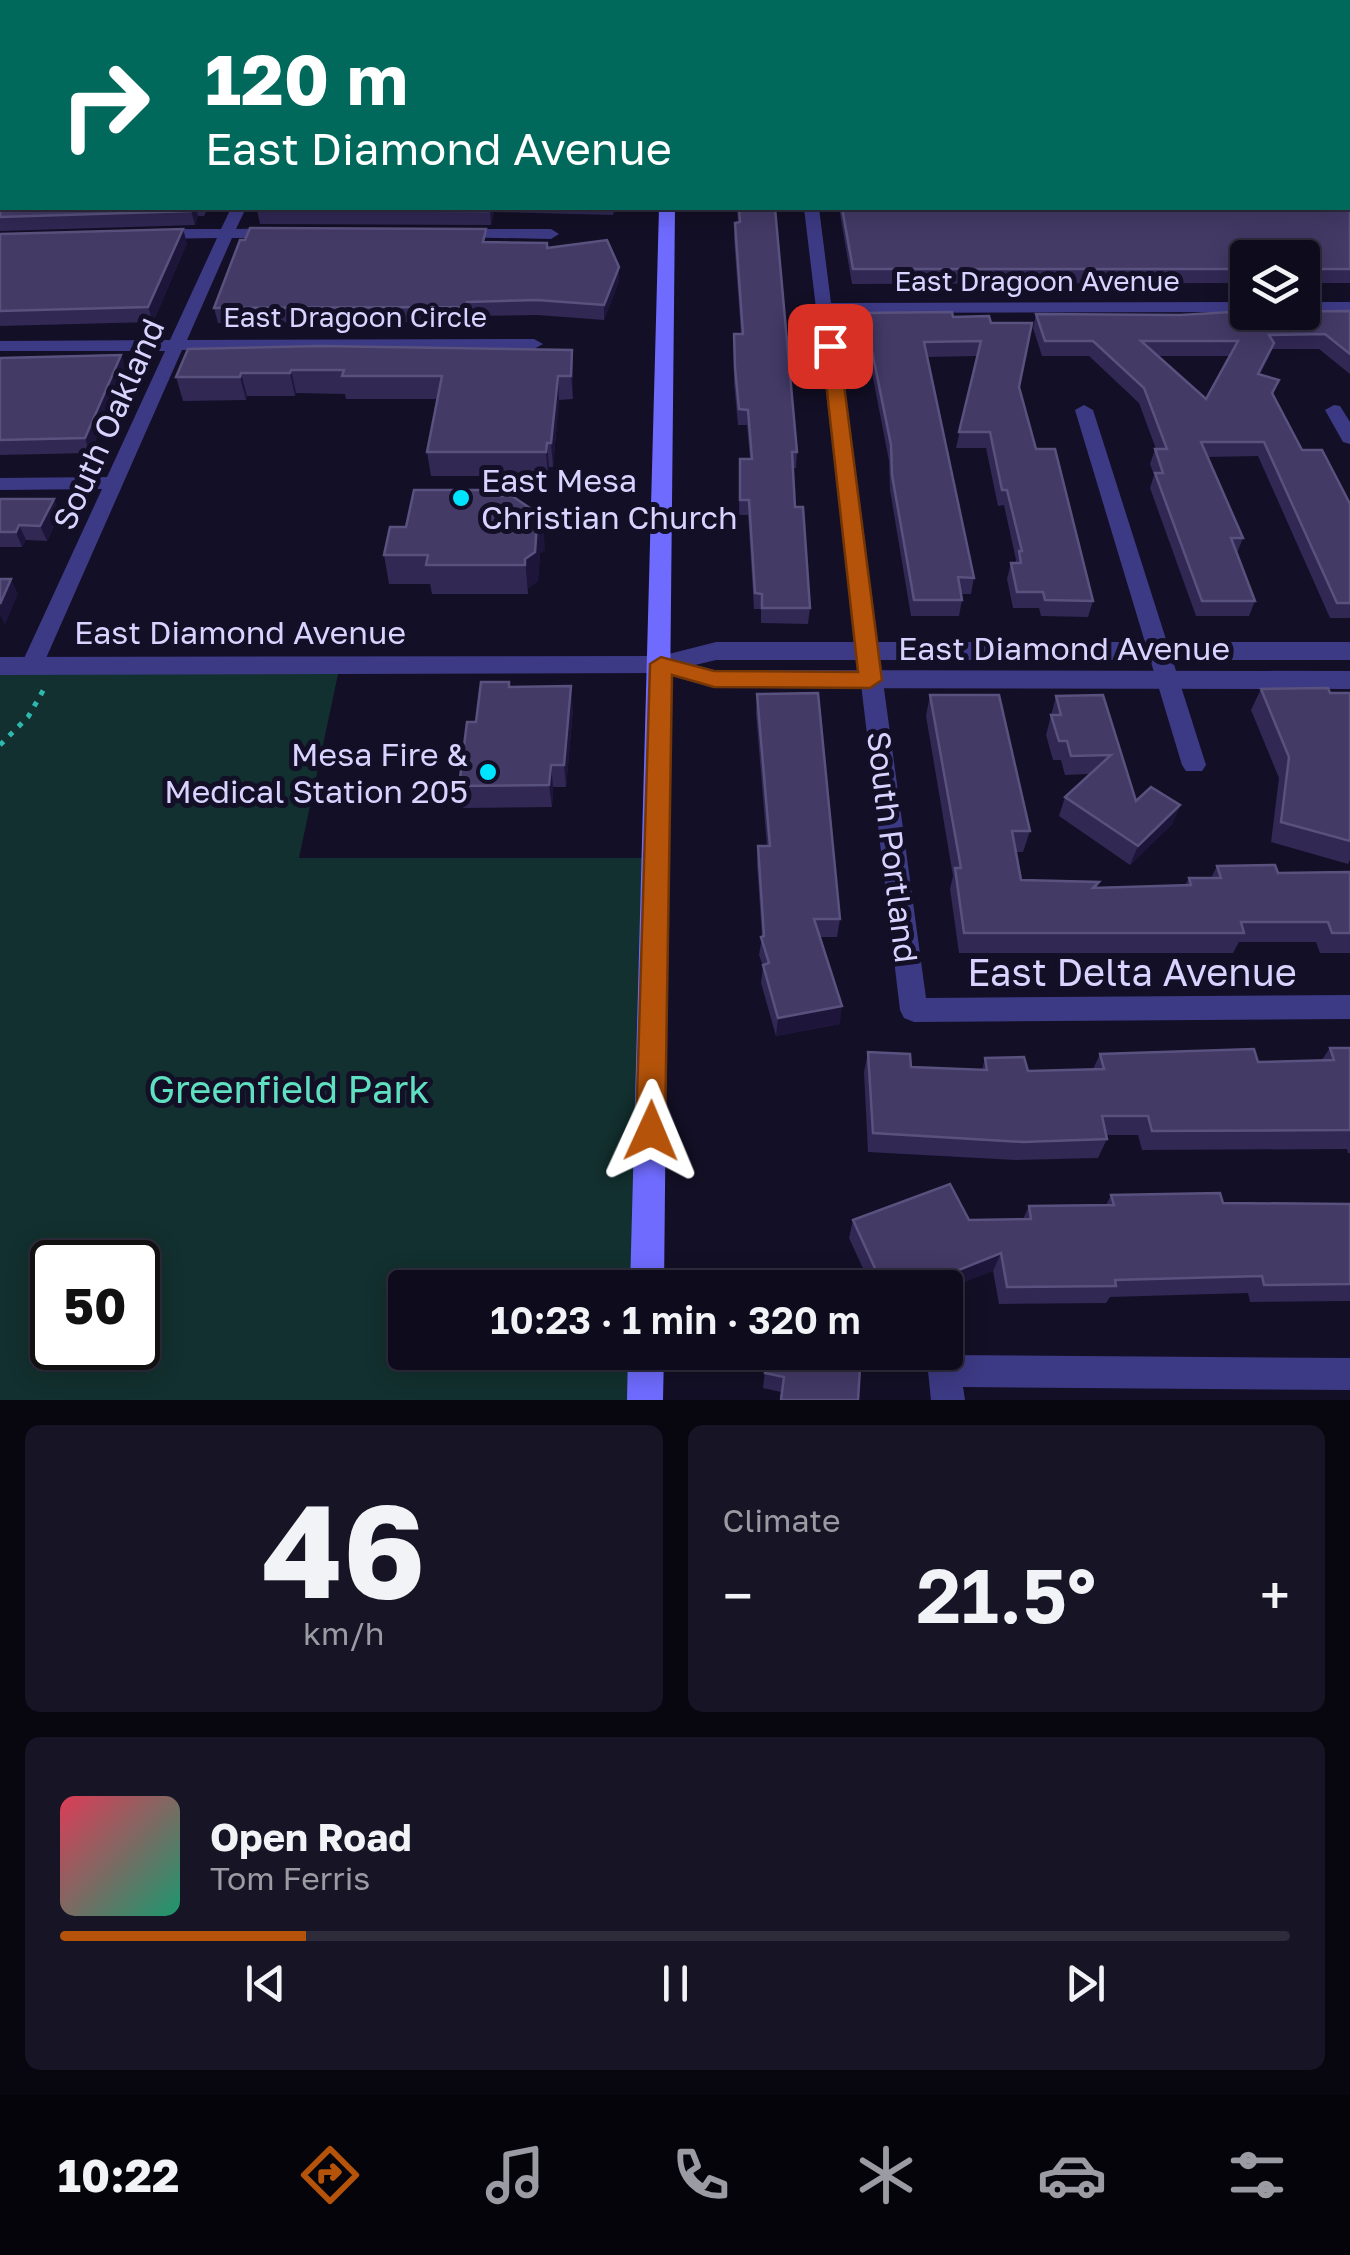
<!DOCTYPE html>
<meta charset="utf-8">
<style>
:root{--surface:#0e0b1c;--page:#171425;--text:#f1f3f6;--muted:#9b9ba3;--line:#2e2b3b;--accent:#b45309}
body{margin:0;font-family:"Golos Text",sans-serif;background:var(--page);color:var(--text);height:100vh;display:flex;flex-direction:column;font-size:38px;white-space:nowrap}
*{box-sizing:border-box;margin:0}
p{font-size:32px;color:var(--muted)}
.icon{flex:none;width:55px;height:55px;fill:none;stroke:currentColor;stroke-width:2;stroke-linecap:round;stroke-linejoin:round}
.map{position:relative;height:1400px;overflow:hidden}
.drawer{display:flex;flex-direction:column;gap:25px;padding:25px;background:#08060f;flex:1}
.drawer>*{flex:none}
.guide{position:absolute;left:0px;top:0px;width:1350px;height:210px;box-shadow:0 5px 25px #0003,0 0 0 2px var(--line);background:#00695c;color:#fff;overflow:hidden}
.tools{position:absolute;left:1230px;top:240px;display:grid;gap:20px}
.tools a{display:grid;place-items:center;width:90px;height:90px;border-radius:10px;background:var(--surface);box-shadow:0 5px 25px #0003,0 0 0 2px var(--line);font-size:50px}
.speed{position:absolute;left:30px;top:1240px;display:flex;gap:20px;font-size:50px;font-weight:700;text-align:center}
.speed>*{display:grid;place-content:center;width:130px;height:130px;border-radius:50%;background:var(--surface);box-shadow:0 5px 25px #0003,0 0 0 2px var(--line);line-height:1}
.speed .limit{border:5px solid #111;border-radius:15px;background:#fff;color:#111}
.pin{position:absolute;display:grid;place-items:center;width:85px;height:85px;color:#fff;margin:-42px;border-radius:20px;box-shadow:0 5px 15px #0006}
.me{position:absolute;width:110px;margin:-55px;rotate:1deg;stroke-linejoin:round;filter:drop-shadow(0 0 8px #0008)}
.turn{display:flex;align-items:center;gap:35px;height:210px;padding:0 40px;font-size:45px}
.turn .icon{width:130px;height:130px;stroke-width:2.5}
.turn b{display:block;font-size:70px;line-height:85px}
.big{font-size:75px;font-weight:600;line-height:1.1}
.drawer .widget{flex:1;display:flex;flex-direction:column;justify-content:center;gap:15px;min-width:0;padding:0 35px;border-radius:15px;background:var(--page)}
.drawer .dial{align-items:center;gap:0}
.dial b{font-size:130px;line-height:1}
.song{display:flex;align-items:center;gap:30px}
.cover{width:120px;height:120px;border-radius:15px;background:linear-gradient(135deg,hsl(350 70% 55%),hsl(160 70% 35%))}
.played{height:10px;border-radius:5px;background:linear-gradient(90deg,var(--accent) 20%,var(--line) 20%)}
.keys{display:flex;justify-content:space-around;direction:ltr}
.heat{display:flex;justify-content:space-between;align-items:center;font-size:55px;direction:ltr}
.drawer .tiles{flex:1;display:grid;gap:25px;grid-template-columns:1fr 1fr}
.widget:last-child{grid-column:span 2}
.trip{position:absolute;left:388px;top:1270px;width:575px;height:100px;border-radius:10px;background:var(--surface);box-shadow:0 5px 25px #0003,0 0 0 2px var(--line);font-weight:600;line-height:100px;text-align:center}
.menu{display:flex;height:160px;justify-content:space-around;align-items:center;background:#06040b;color:var(--muted)}
.menu .icon{width:70px;height:70px}
.menu .on{color:var(--accent)}
.menu b{font-size:45px;color:var(--text)}
.map>svg:first-child{display:block}
.green{fill:#12302f;fill-rule:evenodd}
.lines{fill:none;stroke-linecap:round;stroke-linejoin:round}
.path{stroke:#2fb8b0;stroke-width:5;stroke-dasharray:5 8;stroke-linecap:butt}
.minor{fill:#3d3a85;fill-rule:evenodd}
.tertiary{fill:#3d3a85;fill-rule:evenodd}
.secondary{fill:#6f6bff;fill-rule:evenodd}
.wall{fill:#312854;fill-rule:evenodd}
.shaded-wall{fill:#1d163a}
.building{fill:#433a66;stroke:#5a527e;stroke-width:2.5;fill-rule:evenodd}
.route{fill:#b45309;stroke:#753606;stroke-width:2.5}
.poi-dot{fill:#00e5ff;stroke:#130f26;stroke-width:4}
.labels{text-anchor:middle;dominant-baseline:central;stroke-width:10;stroke-linejoin:round;paint-order:stroke}
.far-street-label{font-size:28px;fill:#d9d4ff;stroke:#130f26}
.street-label{font-size:32px;fill:#d9d4ff;stroke:#130f26}
.poi-label{font-size:32px;fill:#d9d4ff;stroke:#130f26;text-anchor:start}
.near-street-label{font-size:38px;fill:#d9d4ff;stroke:#130f26}
.near-park-label{font-size:38px;fill:#5fe0c0;stroke:#130f26}
</style>
<div class="map">
<svg width="1350" height="1400" viewBox="0 0 1350 1400">
<rect width="100%" height="100%" fill="#130f26"/>
<path class="green" d="M340,665L299,858H656L647,1287L405,1288V1352L646,1353L645,1400H0V666ZM52,1262H138V1348H52Z"/>
<g class="lines">
<path class="path" d="M0,745L28,717L44,689"/>
<g class="minor">
<path d="M2,4V14L0,15V5Z"/>
<rect x="1348" y="124" width="2" height="12"/>
<path d="M231,208H246L236,229L276,228L284,233L276,238H232L187,340L534,339L543,344L534,349L182,350L43,665L40,671H24L21,665L102,489L0,490V478L107,477L165,351H0V341L170,340L217,238L153,239L145,234L153,229H221Z"/>
<path d="M804,208H819L831,303L1248,302V312L833,313L926,998L1350,995V1019L914,1022L904,1018L900,1010Z"/>
<path d="M458,229H551L559,234L551,239L453,237L450,234Z"/>
<rect x="1302" y="302" width="48" height="10"/>
<path d="M1084,405L1093,410L1206,765L1202,771H1186L1182,765L1075,410Z"/>
<path d="M1334,405L1340,406L1350,422V444L1343,442L1325,410Z"/>
<path d="M944,1355L1350,1358V1390L963,1387L965,1400H931L928,1371L932,1359Z"/>
</g>
<path class="tertiary" d="M716,642H1350V660H716L695,665L714,670L1350,671V689L714,688L662,673L0,675V657L661,656Z"/>
<g class="secondary">
<path d="M663,0H677V2H664Z"/>
<path d="M659,208H675L664,1288H630Z"/>
<path d="M628,1352H664L663,1400H627Z"/>
</g>
</g>
<g class="wall">
<path d="M364,0H464V2H365Z"/>
<path d="M1257,0H1322L1321,2H1262Z"/>
<path d="M1348,66H1350V90L1348,87Z"/>
<path d="M0,101L2,208H208L204,216H198L195,225L0,231Z"/>
<path d="M1350,151V283H1302V258H1248V283L852,284L839,208H1348Z"/>
<path d="M258,208H615L613,215L494,212L491,225L260,224L257,210Z"/>
<path d="M737,208H775L797,452L796,468H792L795,507L810,608L808,624L761,623V609H754L748,515H739L740,459H750L747,425H738L734,383V334H741L734,238L735,223H738Z"/>
<path d="M0,234L187,243L153,322L0,326Z"/>
<path d="M487,242L547,243L548,248L619,281L604,320L538,315L469,316L468,322L218,323L214,308Z"/>
<path d="M1350,311V374L1319,349H1272L1260,375L1279,380L1273,395L1302,450L1350,504V618H1330L1258,456L1208,457L1243,538L1237,553L1255,601L1249,616H1196L1150,488L1154,475L1150,464L1155,449H1156L1139,403L1089,356H1042L1033,328L1036,314L1180,315ZM1157,356H1230L1206,399Z"/>
<path d="M859,313L953,317L989,316L1019,387L1036,449L1093,601L1088,617L1041,616L1039,608H1013L1007,579L1011,563H1016V560L1004,505L998,506L986,448H956L977,356L927,357L974,578L971,594H961L962,600L959,616H911L890,490L889,461L869,357H863L857,328Z"/>
<path d="M572,350L573,399L559,400L553,467H549L548,476H431L427,452L437,399H346L345,394L296,393L295,396H247L246,400L183,401L176,377Z"/>
<path d="M121,355L126,370L90,453L0,455V358Z"/>
<path d="M495,496L530,508L545,550L540,553L538,581L528,588V594H432L430,584H389L384,555L406,527Z"/>
<path d="M0,499H54L60,514L47,541L26,540L22,547H0Z"/>
<path d="M510,687L573,709L566,787H553L552,807L463,808L459,786L476,722Z"/>
<path d="M1261,689L1350,693V860L1348,864L1271,842L1279,778L1251,710Z"/>
<path d="M757,694L840,919L837,937H820L840,1024L776,1036L761,983L763,966L759,955L762,937L757,864L758,846H767L756,713Z"/>
<path d="M930,695L1030,831L1023,852H1016L1021,880L1099,882L1097,888L1185,885L1189,878H1211L1217,866L1278,873L1350,872V953H1320L1316,942H1239L1233,953H959L950,889L953,876L926,716Z"/>
<path d="M1103,695L1136,801L1180,805L1172,824L1130,865L1059,816L1065,797L1090,774L1065,775L1061,760H1053L1046,735L1056,696Z"/>
<path d="M1330,1048H1350V1153H1348L1347,1149L1142,1150L1138,1135H1106L1107,1139L1098,1158L1015,1160L868,1152L864,1072L868,1052L911,1067L982,1070L985,1058L1028,1071L1093,1069L1100,1054L1258,1062L1321,1061Z"/>
<path d="M1111,1195L1223,1203L1350,1204V1301L1250,1302L1248,1293L1110,1297L1106,1303L999,1304L993,1271L945,1288H872L849,1238L853,1220L1023,1219L1029,1206L1106,1205Z"/>
<path d="M767,1352L858,1400H780L781,1392L763,1388Z"/>
</g>
<g class="shaded-wall">
<path d="M1289,0H1322L1321,2H1288Z"/>
<path d="M2,75V94L0,97V78Z"/>
<path d="M192,208H196L198,216L195,225L191,211Z"/>
<path d="M490,208H493L494,212L491,225Z"/>
<path d="M183,229L187,243L153,322L148,307Z"/>
<path d="M619,267V281L604,320V305Z"/>
<path d="M1274,343L1269,358L1252,389L1258,374Z"/>
<path d="M572,350L573,374V399L571,376Z"/>
<path d="M121,355L126,370L90,453L85,438Z"/>
<path d="M291,370L296,393L295,396L290,373Z"/>
<path d="M241,373L247,396L246,400L240,377Z"/>
<path d="M558,376L559,400L553,467L551,443Z"/>
<path d="M547,443L549,467L548,476L546,452Z"/>
<path d="M54,499L60,514L47,541L40,526Z"/>
<path d="M543,520L545,550L540,553L538,581L528,588V594L525,559L537,524Z"/>
<path d="M19,525L26,540L22,547L16,532Z"/>
<path d="M11,579L18,594L5,625L0,615V604Z"/>
<path d="M571,686L573,709L566,787L564,765Z"/>
<path d="M551,765L553,787L552,807L549,785Z"/>
<path d="M1180,805L1172,824L1130,865L1138,846Z"/>
<path d="M842,1006L840,1024L776,1036L778,1018Z"/>
<path d="M1001,1253L993,1271L945,1290V1288H914Z"/>
</g>
<g class="building">
<path d="M24,0H60L58,2H22Z"/>
<path d="M162,0H330L329,2H161Z"/>
<rect x="501" y="0" width="43" height="2"/>
<path d="M1228,0H1232L1234,2H1204Z"/>
<path d="M2,26V75L0,78V29Z"/>
<path d="M0,101H2V208H192L191,211L0,217Z"/>
<path d="M1348,147L1350,151V269H1302V258H1248V269H853L842,208H1348Z"/>
<path d="M258,208H490L489,211L257,210Z"/>
<path d="M739,208H775L797,452H792L795,507H803L810,608H762V594L755,593L749,500H740V459H752L748,410L739,409L735,368L734,334H743L735,223L740,222Z"/>
<path d="M250,228L486,229L483,242L547,243V248L607,240L619,267L604,305L537,300L467,302V307L214,308L240,240H245Z"/>
<path d="M183,229L148,307L0,311V234Z"/>
<path d="M1248,311V312L1350,311V354L1325,334L1269,335L1274,343L1258,374L1279,380L1272,393L1302,450H1322L1350,504V603H1337L1264,442H1201L1243,538H1231L1255,601H1202L1155,473H1163L1155,449H1167L1144,388L1093,341H1045L1036,314L1180,315ZM1141,341H1238L1206,399Z"/>
<path d="M952,312L953,317L989,316L991,323H1032L1019,387L1036,449H1055L1093,601L1045,600L1043,592H1017L1011,563H1021L1019,551H1022L1007,490H1002L990,432H959L981,341L924,342L974,578L958,577L962,600H914L892,475L891,445L870,341H865L859,313Z"/>
<path d="M319,346L572,350L571,376H558L551,443H547L546,452H427L442,376H342L344,370H291L290,373H241L240,377H176L188,349Z"/>
<path d="M121,355L85,438L0,440V358Z"/>
<path d="M414,490H494L493,496H512L530,508L526,510L543,520L537,524L535,552L525,559V565H426L428,555H384L390,527H406Z"/>
<path d="M0,499H54L40,526L19,525L16,532H0Z"/>
<path d="M0,579H11L0,604Z"/>
<path d="M481,682H509V687L571,686L564,765H551L549,785L459,786L467,722H476Z"/>
<path d="M1328,688L1330,693H1350V841L1281,822L1289,757L1261,689Z"/>
<path d="M818,693L840,919H814L842,1006L778,1018L763,965L769,963L761,937L764,936L758,846H770L757,694Z"/>
<path d="M930,695H999L1030,831H1012L1021,880L1099,882L1093,888L1191,885L1189,878H1221L1217,866L1275,865L1278,873L1350,872V933H1332L1328,922H1241L1244,933H964L955,868H961Z"/>
<path d="M1103,695L1136,801L1151,787L1180,805L1138,846L1065,797L1111,755L1071,756L1067,741H1059L1051,715H1061L1056,696Z"/>
<path d="M1330,1048H1350V1130L1152,1131L1148,1116H1102L1107,1139L1023,1142L873,1133L868,1052L910,1054L911,1067L987,1070L985,1058L1024,1057L1028,1071L1104,1069L1100,1054L1254,1049L1258,1062L1334,1060Z"/>
<path d="M950,1184L969,1220L1031,1219L1029,1206L1114,1205L1111,1195L1220,1193L1223,1203L1350,1204V1284L1264,1285L1262,1276L1115,1280L1116,1286L1007,1287L1001,1253L914,1288H884L853,1220Z"/>
<path d="M776,1280L819,1288H775Z"/>
<path d="M768,1352H861L858,1400H781L784,1377L765,1373Z"/>
</g>
<path class="route" d="M830,341L839,346L882,680L870,688L714,687L672,675L665,1131L661,1141L651,1145L640,1141L636,1131L650,664L661,657L714,671L858,672L822,346Z"/>
<g class="poi-dot">
<circle cx="461" cy="498" r="10"/>
<circle cx="488" cy="772" r="10"/>
</g>
<g class="labels">
<g class="far-street-label">
<text x="1037" y="280">East Dragoon Avenue</text>
<text x="355" y="316">East Dragoon Circle</text>
</g>
<g class="street-label">
<text transform="translate(108 424) rotate(-66)">South Oakland</text>
<text x="240" y="632">East Diamond Avenue</text>
<text x="1064" y="648">East Diamond Avenue</text>
<text transform="translate(893 847) rotate(83)">South Portland</text>
</g>
<g class="poi-label">
<text x="481" y="480">East Mesa<tspan x="481" dy="37">Christian Church</tspan></text>
<text x="468" y="754" text-anchor="end">Mesa Fire &amp;<tspan x="468" dy="37">Medical Station 205</tspan></text>
</g>
<g class="near-street-label">
<text x="1132" y="971">East Delta Avenue</text>
</g>
<g class="near-park-label">
<text x="289" y="1088">Greenfield Park</text>
</g>
</g>
</svg>
<div class="tools">
<a><svg class="icon" aria-label="layers" viewBox="0 0 24 24"><path d="M12 4l9 5-9 5-9-5zM3 14l9 5 9-5"/></svg></a>
</div>
<div class="speed"><div class="limit">50</div></div>
<div class="pin" style="left:830px;top:346px;background:#d93025"><svg class="icon" aria-label="arrive" viewBox="0 0 24 24"><path d="M6 21V4h12l-3 4 3 4H6"/></svg></div>
<svg class="me" style="left:651px;top:1131px" viewBox="-20 -20 40 40"><path d="M0-17L14 15 0 8-14 15z" fill="#b45309" stroke="#fff" stroke-width="4"/></svg>
<div class="trip">10:23 · 1 min · 320 m</div>
<div class="guide">
<div class="turn"><svg class="icon" aria-label="right" viewBox="0 0 24 24"><path d="M7 20v-9h11M14 6l5 5-5 5"/></svg><div><b>120 m</b>East Diamond Avenue</div></div>
</div>
</div>
<section class="drawer">
<div class="tiles">
<div class="widget dial"><b>46</b><p>km/h</p></div>
<div class="widget"><p>Climate</p>
<div class="heat"><a>−</a><b class="big">21.5°</b><a>+</a></div>
</div>
<div class="widget">
<div class="song"><i class="cover"></i><div><b>Open Road</b><p>Tom Ferris</p></div></div>
<div class="played"></div>
<div class="keys"><svg class="icon" aria-label="previous" viewBox="0 0 24 24"><path d="M18 5L8 12l10 7zM5 5v14"/></svg><svg class="icon" aria-label="pause" viewBox="0 0 24 24"><path d="M8 5v14M16 5v14"/></svg><svg class="icon" aria-label="next" viewBox="0 0 24 24"><path d="M6 5l10 7-10 7zM19 5v14"/></svg></div>
</div>
</div>
</section>
<nav class="menu">
<b>10:22</b>
<svg class="icon on" aria-label="directions" viewBox="0 0 24 24"><path d="M12 3l9 9-9 9-9-9zM9 14v-3h6M13 9l2 2-2 2"/></svg>
<svg class="icon" aria-label="music" viewBox="0 0 24 24"><path d="M9 18V5l10-2v13"/><circle cx="6" cy="18" r="3"/><circle cx="16" cy="16" r="3"/></svg>
<svg class="icon" aria-label="phone" viewBox="0 0 24 24"><path d="M5 4h4l2 5-3 2q2 4 5 5l2-3 5 2v4C11 20 4 13 5 4z"/></svg>
<svg class="icon" aria-label="climate" viewBox="0 0 24 24"><path d="M12 3v18M4 7l16 10M4 17L20 7"/></svg>
<svg class="icon" aria-label="car" viewBox="0 0 24 24"><path d="M5 17H2v-5l4-1 3-4h7l3 4 3 1v5h-3M9 17h6M6 11h13"/><circle cx="7" cy="17" r="2"/><circle cx="17" cy="17" r="2"/></svg>
<svg class="icon" aria-label="filters" viewBox="0 0 24 24"><path d="M4 7h16M4 17h16"/><circle cx="9" cy="7" r="2"/><circle cx="15" cy="17" r="2"/></svg>
</nav>
